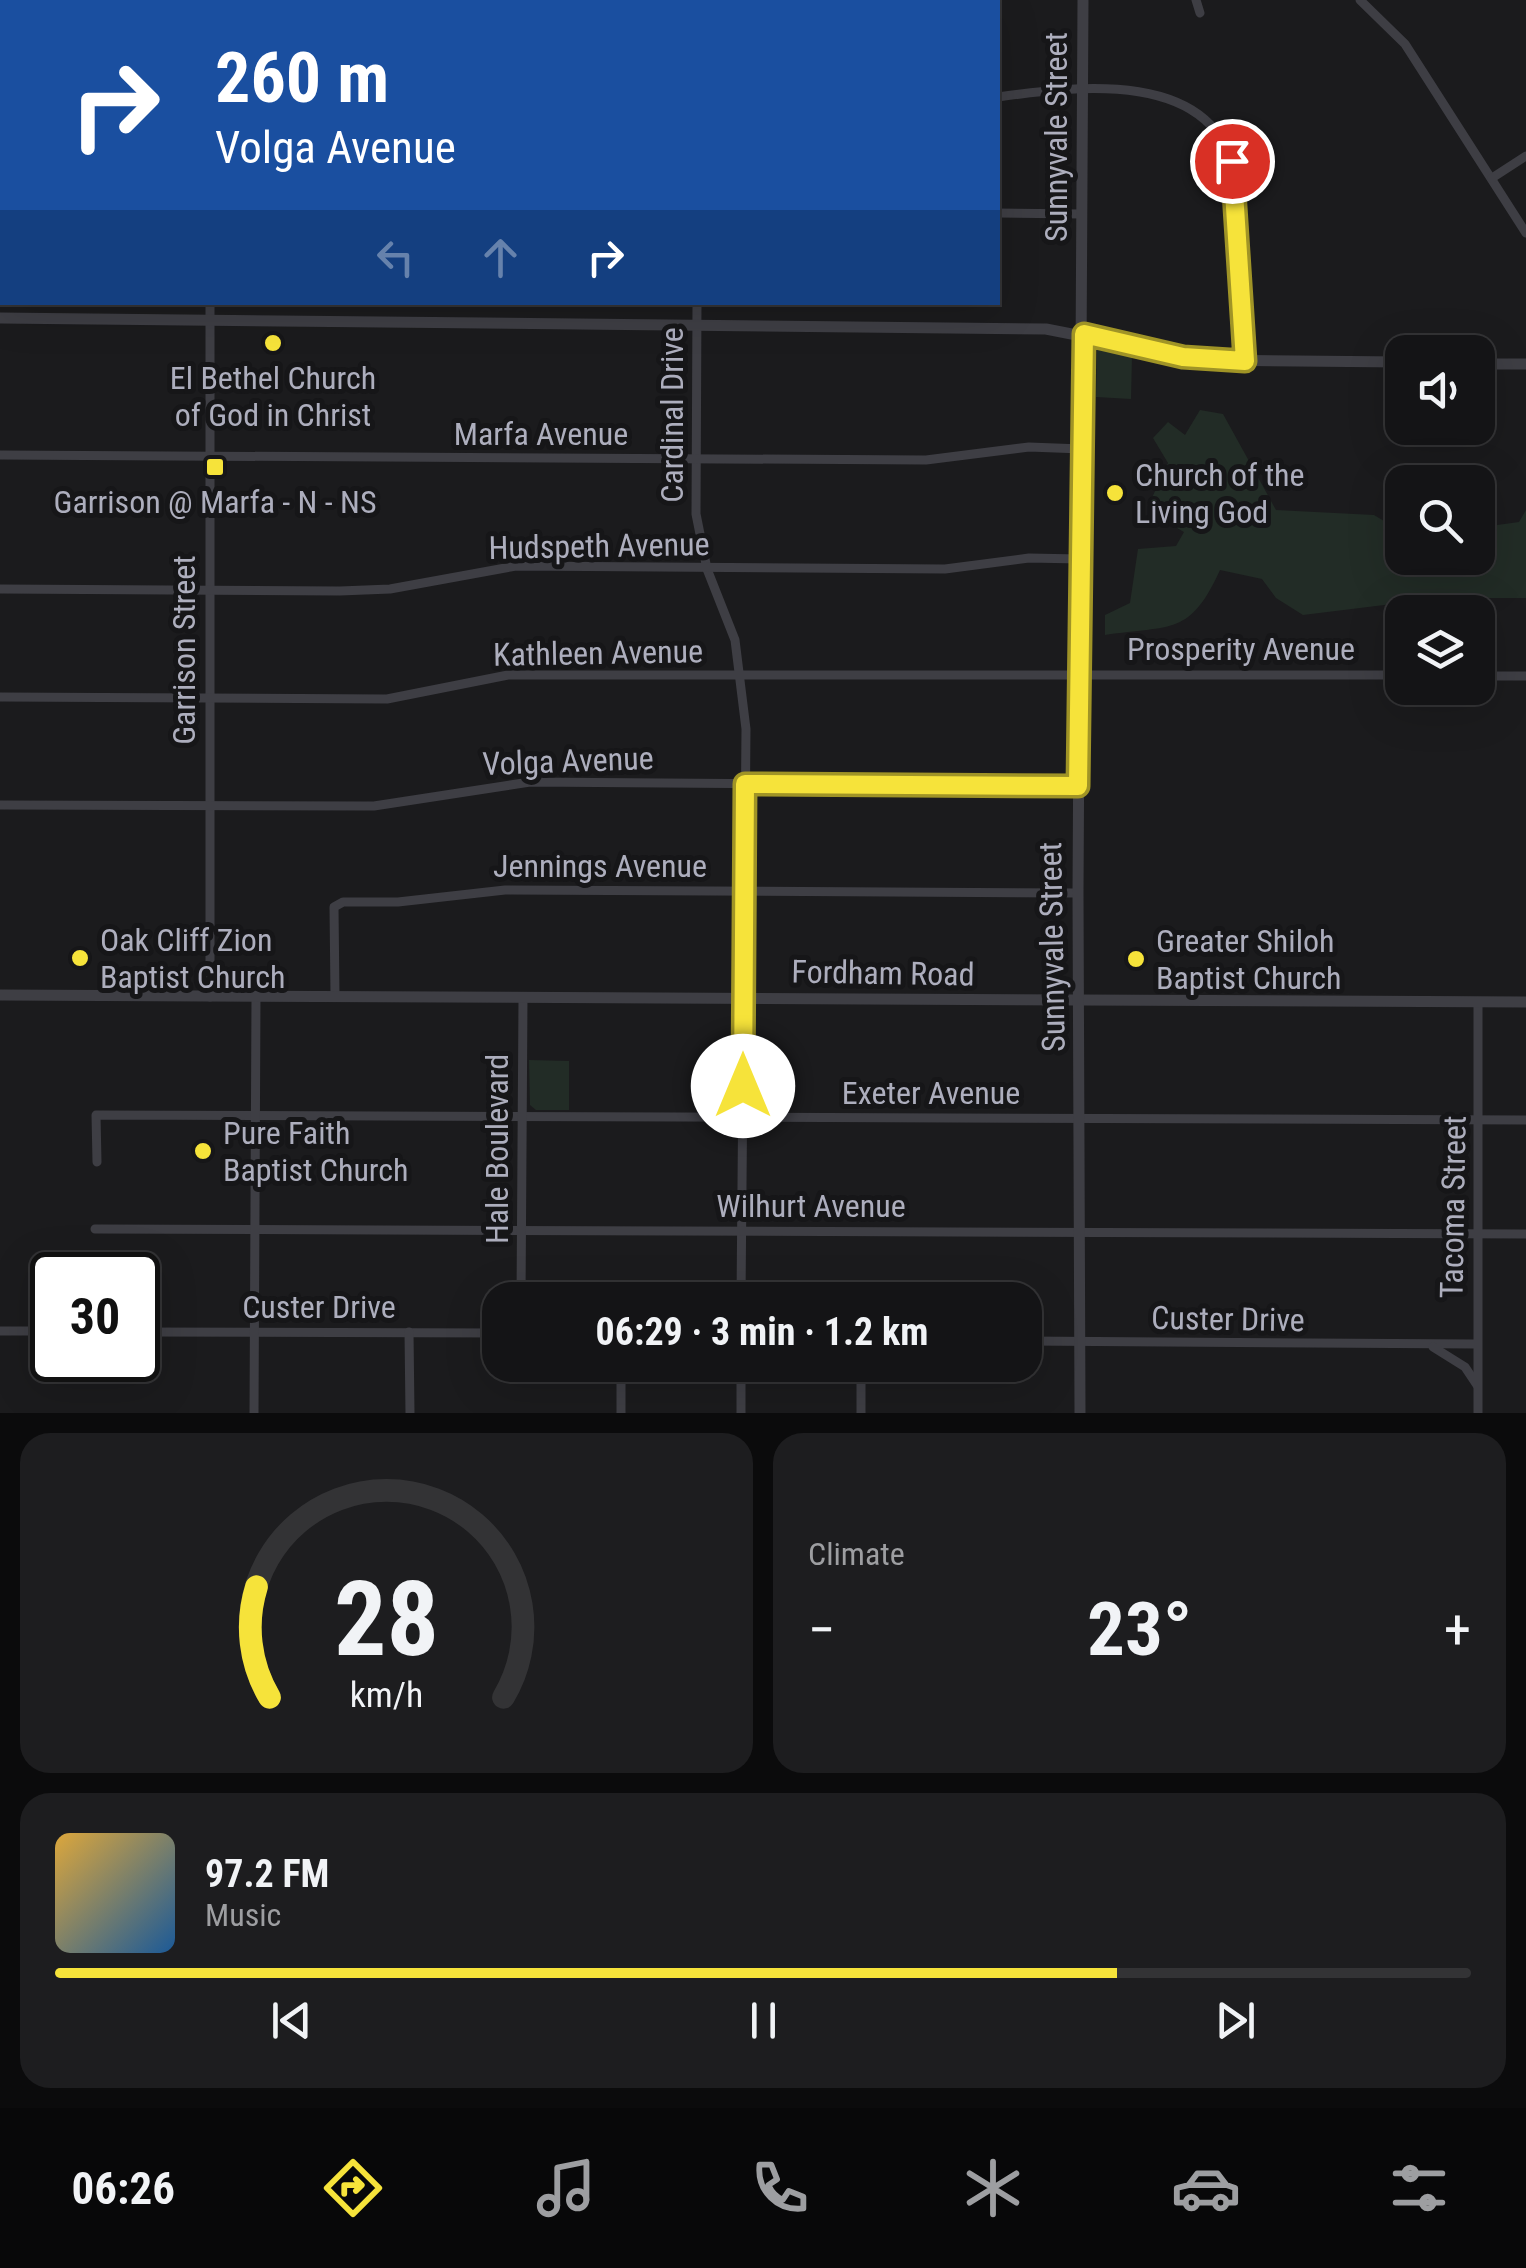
<!DOCTYPE html>
<meta charset="utf-8">
<style>
:root{--surface:#141416;--page:#1d1d1f;--text:#f1f3f6;--muted:#9d9ea1;--line:#333335;--accent:#f6e33a}
body{margin:0;font-family:"Roboto Condensed",sans-serif;background:var(--page);color:var(--text);height:100vh;display:flex;flex-direction:column;font-size:38px;white-space:nowrap}
*{box-sizing:border-box;margin:0}
p{font-size:32px;color:var(--muted)}
.icon{flex:none;width:55px;height:55px;fill:none;stroke:currentColor;stroke-width:2;stroke-linecap:round;stroke-linejoin:round}
.map{position:relative;height:1413px;overflow:hidden}
.sheet{display:flex;flex-direction:column;gap:20px;padding:20px;background:#0b0b0c;flex:1}
.sheet>*{flex:none}
.banner{position:absolute;left:0px;top:0px;width:1000px;height:305px;box-shadow:0 10px 40px #0002,0 0 0 2px var(--line);background:#1a4fa0;color:#fff;overflow:hidden}
.fabs{position:absolute;left:1385px;top:335px;display:grid;gap:20px}
.fabs a{display:grid;place-items:center;width:110px;height:110px;border-radius:20px;background:var(--surface);box-shadow:0 10px 40px #0002,0 0 0 2px var(--line);font-size:50px}
.speed{position:absolute;left:30px;top:1252px;display:flex;gap:20px;font-size:50px;font-weight:700;text-align:center}
.speed>*{display:grid;place-content:center;width:130px;height:130px;border-radius:50%;background:var(--surface);box-shadow:0 10px 40px #0002,0 0 0 2px var(--line);line-height:1}
.speed .limit{border:5px solid #111;border-radius:15px;background:#fff;color:#111}
.pin{position:absolute;display:grid;place-items:center;width:85px;height:85px;color:#fff;margin:-42px;border:5px solid #fff;border-radius:50%;box-shadow:0 2px 10px #0007}
.me{position:absolute;width:110px;margin:-55px;rotate:0deg;stroke-linejoin:round;filter:drop-shadow(0 0 8px #0008)}
.turn{display:flex;align-items:center;gap:35px;height:210px;padding:0 50px;font-size:45px}
.turn .icon{width:130px;height:130px;stroke-width:2.5}
.turn b{display:block;font-size:70px;line-height:85px}
.lanes{display:flex;align-items:center;height:95px;padding:0 50px;background:#0003;justify-content:center;gap:50px;direction:ltr}
.lanes .off{opacity:.35}
.big{font-size:75px;font-weight:700;line-height:1.1}
.sheet .card{flex:1;display:flex;flex-direction:column;justify-content:center;gap:15px;min-width:0;padding:0 35px;border-radius:30px;background:var(--page)}
.sheet .dial{align-items:center;gap:0}
.dial svg{height:260px;overflow:visible;fill:none;stroke:var(--line);stroke-width:7;stroke-linecap:round;text-anchor:middle}
.dial text{fill:var(--text);stroke:none}
.song{display:flex;align-items:center;gap:30px}
.cover{width:120px;height:120px;border-radius:15px;background:linear-gradient(135deg,hsl(40 70% 55%),hsl(210 70% 35%))}
.played{height:10px;border-radius:5px;background:linear-gradient(90deg,var(--accent) 75%,var(--line) 75%)}
.keys{display:flex;justify-content:space-around;direction:ltr}
.heat{display:flex;justify-content:space-between;align-items:center;font-size:55px;direction:ltr}
.sheet .tiles{flex:1;display:grid;gap:20px;grid-template-columns:1fr 1fr}
.card:last-child{grid-column:span 2}
.trip{position:absolute;left:482px;top:1282px;width:560px;height:100px;border-radius:30px;background:var(--surface);box-shadow:0 10px 40px #0002,0 0 0 2px var(--line);font-weight:700;line-height:100px;text-align:center}
.dock{display:flex;height:160px;justify-content:space-around;align-items:center;background:#080809;color:var(--muted)}
.dock .icon{width:70px;height:70px}
.dock .current{color:var(--accent)}
.dock b{font-size:45px;color:var(--text)}
.map>svg:first-child{display:block}
.green{fill:#222c26}
.lines{fill:none;stroke-linecap:round;stroke-linejoin:round}
.minor{stroke:#3e3e44;stroke-width:9}
.tertiary{stroke:#3e3e44;stroke-width:11}
.route-casing{stroke:#a09426;stroke-width:25}
.route{stroke:#f6e33a;stroke-width:18}
.poi-dot{fill:#f6e33a;stroke:#161618;stroke-width:4}
.labels{text-anchor:middle;dominant-baseline:central;stroke-width:10;stroke-linejoin:round;paint-order:stroke}
.street-label{font-size:32px;fill:#adaebd;stroke:#161618}
.poi-label{font-size:32px;fill:#adaebd;stroke:#161618;text-anchor:start}
</style>
<div class="map">
<svg width="1526" height="1413" viewBox="0 0 1526 1413">
<rect width="100%" height="100%" fill="#1b1b1d"/>
<g class="green">
<path d="M1097,348L1132,356L1131,399L1096,397Z"/>
<path d="M1200,410L1223,414L1276,510L1374,515L1394,527L1402,520V558H1478V517L1490,526L1519,522L1526,510V598H1441L1303,615L1276,598L1262,579L1220,570C1190,636 1172,625 1105,635V615L1130,603L1138,549L1176,546L1184,532L1165,521L1150,502L1168,463L1153,438L1168,422L1185,435Z"/>
<path d="M529,1060L569,1061V1110H536L530,1105Z"/>
</g>
<g class="lines">
<g class="minor">
<path d="M685,0L686,2"/>
<path d="M804,0L805,2"/>
<path d="M1196,0L1200,13"/>
<path d="M1360,0L1405,44L1526,233"/>
<path d="M306,2L307,0"/>
<path d="M700,2L708,0"/>
<path d="M0,68H2"/>
<path d="M998,97C1077,86 1215,68 1235,175L1245,361"/>
<path d="M1492,178L1526,156"/>
<path d="M0,196H2"/>
<path d="M998,213L1082,214"/>
<path d="M210,302V997"/>
<path d="M697,302L696,514L707,569L735,640L746,729L741,1300"/>
<path d="M0,455L926,460L1029,447L1082,449"/>
<path d="M0,589L340,591L390,589L516,566L945,569L1029,558L1080,559"/>
<path d="M1478,676H1526"/>
<path d="M0,697L387,699L508,675H1402"/>
<path d="M0,805L374,806L530,782L1078,786"/>
<path d="M335,996L334,907L343,902H398L505,890L1078,893"/>
<path d="M97,1162L96,1115L1526,1120"/>
<path d="M95,1229L1526,1234"/>
<path d="M521,1300L523,998"/>
<path d="M0,1331H52"/>
<path d="M138,1332L500,1333"/>
<path d="M409,1332L410,1413"/>
<path d="M1025,1341L1476,1344"/>
<path d="M1433,1347L1465,1367L1477,1385"/>
<path d="M254,1413L256,996"/>
<path d="M621,1413V1365"/>
<path d="M741,1413V1365"/>
<path d="M861,1413V1365"/>
<path d="M1478,1413V1002"/>
</g>
<g class="tertiary">
<path d="M0,318L1046,329L1204,360L1402,362"/>
<path d="M1478,364H1526"/>
<path d="M0,995L1526,1002"/>
<path d="M1080,1413L1078,893L1083,0"/>
</g>
</g>
<g class="lines">
<defs>
<path id="route" d="M743,1086L745,784L1078,786L1084,334L1183,357L1245,361L1232,161"/>
</defs>
<use href="#route" class="route-casing"/>
<use href="#route" class="route"/>
</g>
<g class="poi-dot">
<circle cx="273" cy="343" r="10"/>
<rect x="205" y="457" width="20" height="20" rx="5"/>
<circle cx="1115" cy="493" r="10"/>
<circle cx="80" cy="958" r="10"/>
<circle cx="1136" cy="959" r="10"/>
<circle cx="203" cy="1151" r="10"/>
</g>
<g class="labels">
<g class="street-label">
<text transform="translate(1056 137) rotate(-90)">Sunnyvale Street</text>
<text transform="translate(672 415) rotate(-90)">Cardinal Drive</text>
<text x="541" y="434">Marfa Avenue</text>
<text transform="translate(599 546) rotate(-1)">Hudspeth Avenue</text>
<text x="1241" y="649">Prosperity Avenue</text>
<text transform="translate(184 650) rotate(-90)">Garrison Street</text>
<text transform="translate(598 653) rotate(-1)">Kathleen Avenue</text>
<text transform="translate(568 761) rotate(-2)">Volga Avenue</text>
<text x="600" y="866">Jennings Avenue</text>
<text transform="translate(1052 947) rotate(-91)">Sunnyvale Street</text>
<text transform="translate(883 973) rotate(1)">Fordham Road</text>
<text x="931" y="1093">Exeter Avenue</text>
<text transform="translate(497 1149) rotate(-90)">Hale Boulevard</text>
<text x="811" y="1206">Wilhurt Avenue</text>
<text transform="translate(1453 1207) rotate(-89)">Tacoma Street</text>
<text x="319" y="1307">Custer Drive</text>
<text transform="translate(1228 1319) rotate(1)">Custer Drive</text>
</g>
<g class="poi-label">
<text x="273" y="378" text-anchor="middle">El Bethel Church<tspan x="273" dy="37">of God in Christ</tspan></text>
<text x="1135" y="475">Church of the<tspan x="1135" dy="37">Living God</tspan></text>
<text x="215" y="502" text-anchor="middle">Garrison @ Marfa - N - NS</text>
<text x="100" y="940">Oak Cliff Zion<tspan x="100" dy="37">Baptist Church</tspan></text>
<text x="1156" y="941">Greater Shiloh<tspan x="1156" dy="37">Baptist Church</tspan></text>
<text x="223" y="1133">Pure Faith<tspan x="223" dy="37">Baptist Church</tspan></text>
</g>
</g>
</svg>
<div class="fabs">
<a><svg class="icon" aria-label="sound" viewBox="0 0 24 24"><path d="M4 9h4l5-4v14l-5-4H4zM17 9q2 3 0 6"/></svg></a>
<a><svg class="icon" aria-label="search" viewBox="0 0 24 24"><circle cx="10" cy="10" r="6"/><path d="M15 15l6 6"/></svg></a>
<a><svg class="icon" aria-label="layers" viewBox="0 0 24 24"><path d="M12 4l9 5-9 5-9-5zM3 14l9 5 9-5"/></svg></a>
</div>
<div class="speed"><div class="limit">30</div></div>
<div class="pin" style="left:1232px;top:161px;background:#d93025"><svg class="icon" aria-label="arrive" viewBox="0 0 24 24"><path d="M6 21V4h12l-3 4 3 4H6"/></svg></div>
<svg class="me" style="left:743px;top:1086px" viewBox="-20 -20 40 40"><circle r="19" fill="#fff"/><path d="M0-13L10 11 0 6-10 11z" fill="#f6e33a"/></svg>
<div class="trip">06:29 · 3 min · 1.2 km</div>
<div class="banner">
<div class="turn"><svg class="icon" aria-label="right" viewBox="0 0 24 24"><path d="M7 20v-9h11M14 6l5 5-5 5"/></svg><div><b>260 m</b>Volga Avenue</div></div>
<div class="lanes"><svg class="icon off" aria-label="left" viewBox="0 0 24 24"><path d="M17 20v-9H6M10 6l-5 5 5 5"/></svg><svg class="icon off" aria-label="ahead" viewBox="0 0 24 24"><path d="M12 20V5M6 11l6-6 6 6"/></svg><svg class="icon" aria-label="right" viewBox="0 0 24 24"><path d="M7 20v-9h11M14 6l5 5-5 5"/></svg></div>
</div>
</div>
<section class="sheet">
<div class="tiles">
<div class="card dial"><svg viewBox="0 0 100 80">
<path d="M14 69A42 42 0 1 1 86 69"/>
<path d="M14 69A42 42 0 0 1 10 35" stroke="#f6e33a"/>
<text x="50" y="56" font-size="32" font-weight="700">28</text>
<text x="50" y="72" font-size="11">km/h</text>
</svg></div>
<div class="card"><p>Climate</p>
<div class="heat"><a>−</a><b class="big">23°</b><a>+</a></div>
</div>
<div class="card">
<div class="song"><i class="cover"></i><div><b>97.2 FM</b><p>Music</p></div></div>
<div class="played"></div>
<div class="keys"><svg class="icon" aria-label="previous" viewBox="0 0 24 24"><path d="M18 5L8 12l10 7zM5 5v14"/></svg><svg class="icon" aria-label="pause" viewBox="0 0 24 24"><path d="M8 5v14M16 5v14"/></svg><svg class="icon" aria-label="next" viewBox="0 0 24 24"><path d="M6 5l10 7-10 7zM19 5v14"/></svg></div>
</div>
</div>
</section>
<nav class="dock">
<b>06:26</b>
<svg class="icon current" aria-label="directions" viewBox="0 0 24 24"><path d="M12 3l9 9-9 9-9-9zM9 14v-3h6M13 9l2 2-2 2"/></svg>
<svg class="icon" aria-label="music" viewBox="0 0 24 24"><path d="M9 18V5l10-2v13"/><circle cx="6" cy="18" r="3"/><circle cx="16" cy="16" r="3"/></svg>
<svg class="icon" aria-label="phone" viewBox="0 0 24 24"><path d="M5 4h4l2 5-3 2q2 4 5 5l2-3 5 2v4C11 20 4 13 5 4z"/></svg>
<svg class="icon" aria-label="climate" viewBox="0 0 24 24"><path d="M12 3v18M4 7l16 10M4 17L20 7"/></svg>
<svg class="icon" aria-label="car" viewBox="0 0 24 24"><path d="M5 17H2v-5l4-1 3-4h7l3 4 3 1v5h-3M9 17h6M6 11h13"/><circle cx="7" cy="17" r="2"/><circle cx="17" cy="17" r="2"/></svg>
<svg class="icon" aria-label="filters" viewBox="0 0 24 24"><path d="M4 7h16M4 17h16"/><circle cx="9" cy="7" r="2"/><circle cx="15" cy="17" r="2"/></svg>
</nav>
